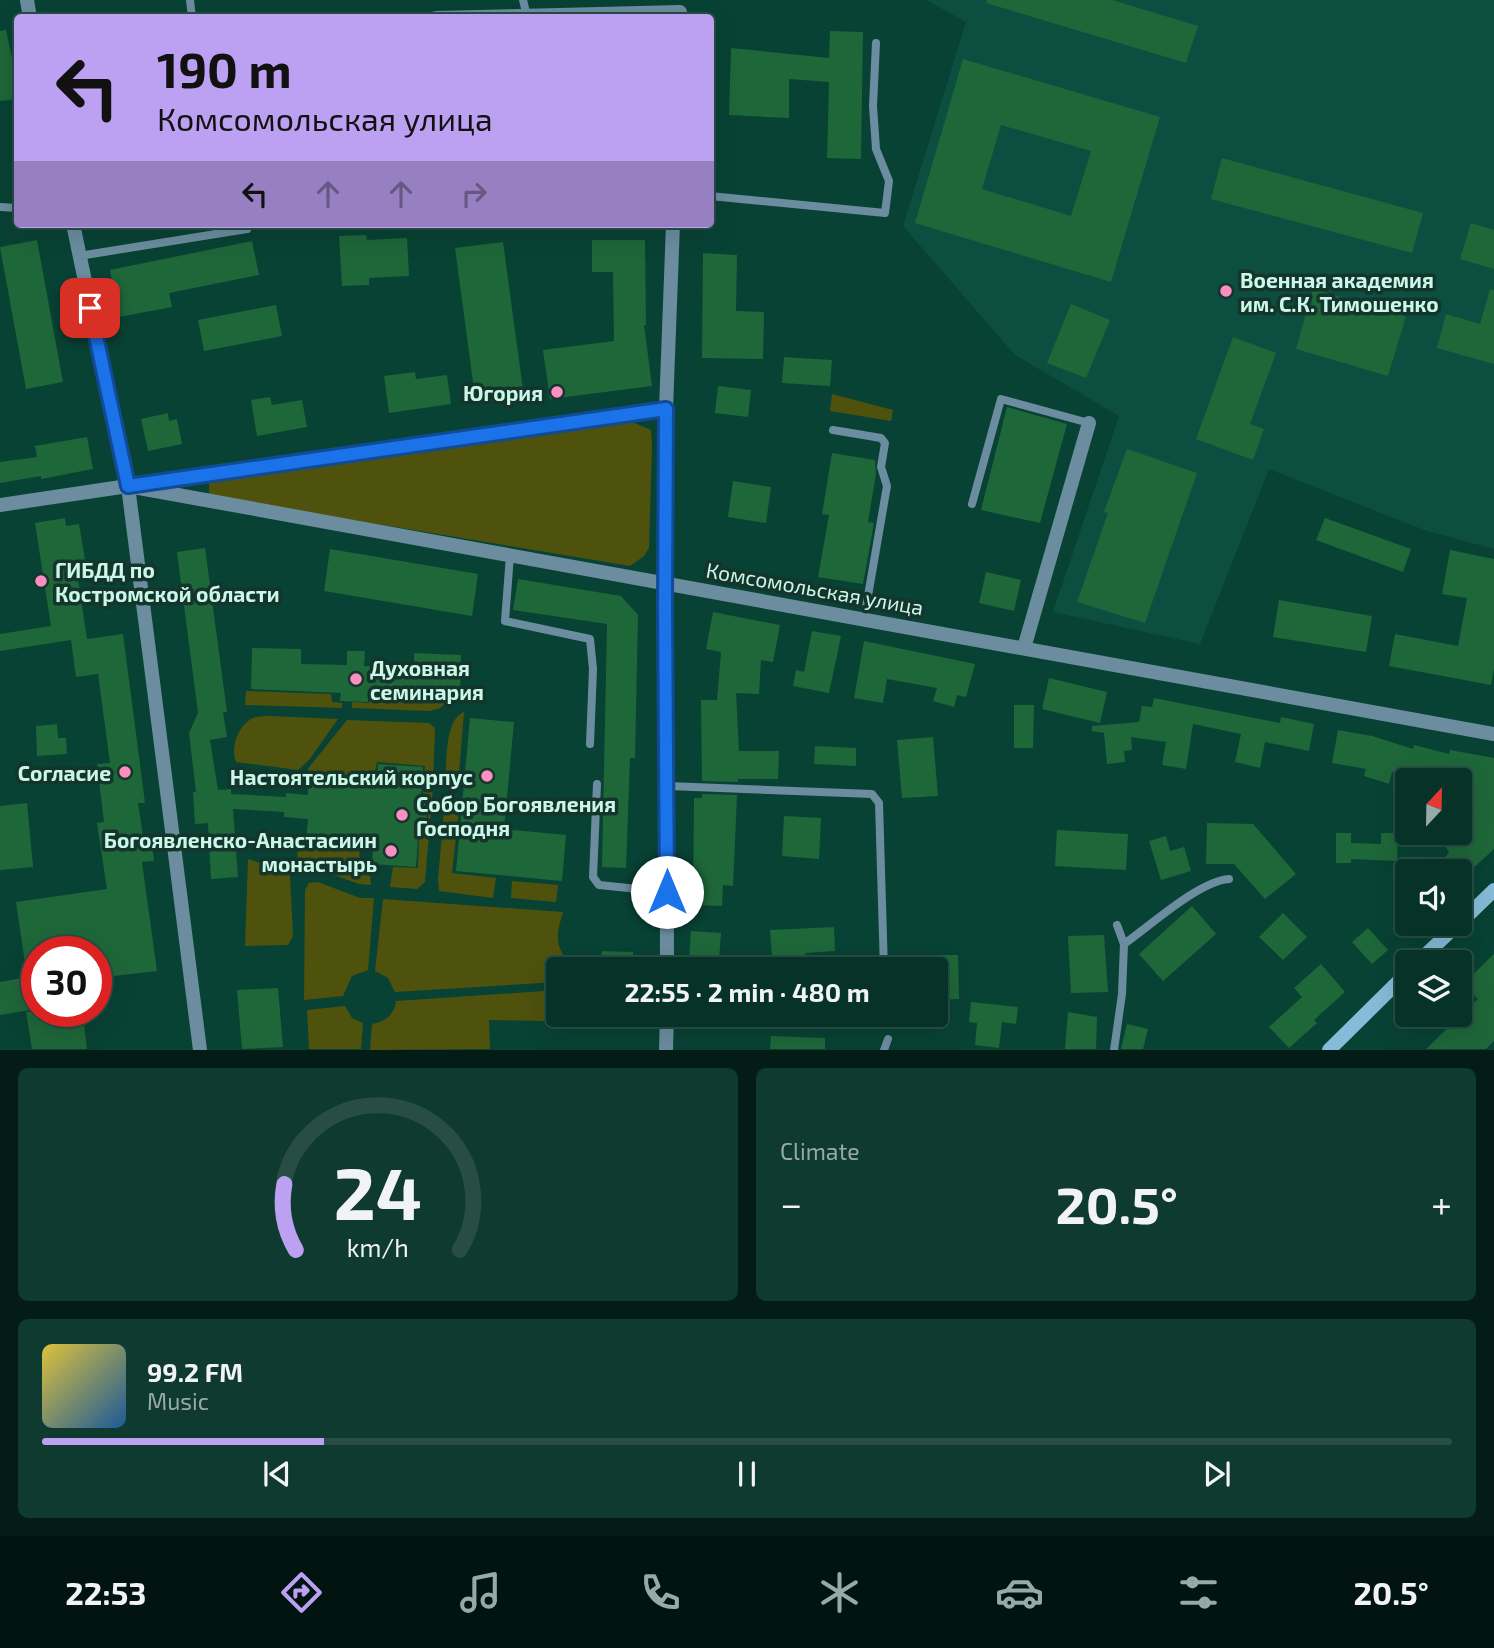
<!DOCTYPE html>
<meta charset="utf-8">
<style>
:root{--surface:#063227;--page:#0f3a2f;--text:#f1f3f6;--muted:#98aaa7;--line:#274d44;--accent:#bca0f2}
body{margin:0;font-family:"Exo 2",sans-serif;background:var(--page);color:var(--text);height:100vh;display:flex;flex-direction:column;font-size:26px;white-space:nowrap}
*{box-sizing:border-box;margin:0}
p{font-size:23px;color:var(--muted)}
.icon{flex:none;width:38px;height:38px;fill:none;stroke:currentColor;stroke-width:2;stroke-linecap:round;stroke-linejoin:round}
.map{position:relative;height:1050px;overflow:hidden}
.details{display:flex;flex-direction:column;gap:18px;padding:18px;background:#031c15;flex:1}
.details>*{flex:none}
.hud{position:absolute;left:14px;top:14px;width:700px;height:214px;border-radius:7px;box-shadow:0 7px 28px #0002,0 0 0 2px var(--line);background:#bca0f2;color:#111;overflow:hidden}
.needle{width:46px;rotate:22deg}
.buttons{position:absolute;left:1395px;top:768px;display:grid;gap:14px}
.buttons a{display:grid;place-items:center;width:77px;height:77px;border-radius:7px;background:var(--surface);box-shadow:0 7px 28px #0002,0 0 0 2px var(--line);font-size:35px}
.speed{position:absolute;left:21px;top:936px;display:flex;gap:14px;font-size:35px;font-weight:700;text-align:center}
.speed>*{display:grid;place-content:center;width:91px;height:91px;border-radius:50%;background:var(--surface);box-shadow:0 7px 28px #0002,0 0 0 2px var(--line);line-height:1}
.speed .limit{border:10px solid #d22;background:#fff;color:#111}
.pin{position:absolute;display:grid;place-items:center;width:60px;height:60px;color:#fff;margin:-30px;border-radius:14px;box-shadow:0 4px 10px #0006}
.me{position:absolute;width:77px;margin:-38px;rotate:0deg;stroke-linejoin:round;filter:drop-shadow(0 0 5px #0008)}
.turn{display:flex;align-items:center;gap:24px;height:147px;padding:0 28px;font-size:32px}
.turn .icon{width:91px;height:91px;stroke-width:2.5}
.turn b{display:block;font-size:49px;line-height:60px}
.lanes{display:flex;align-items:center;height:66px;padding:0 28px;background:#0003;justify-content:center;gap:35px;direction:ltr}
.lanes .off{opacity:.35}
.big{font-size:52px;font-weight:700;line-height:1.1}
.details .widget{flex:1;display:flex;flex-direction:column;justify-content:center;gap:10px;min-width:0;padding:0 24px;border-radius:10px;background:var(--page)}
.details .dial{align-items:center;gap:0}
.dial svg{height:182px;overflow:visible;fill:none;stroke:var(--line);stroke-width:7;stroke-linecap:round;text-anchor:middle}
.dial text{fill:var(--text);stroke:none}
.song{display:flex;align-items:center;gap:21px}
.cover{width:84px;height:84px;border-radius:10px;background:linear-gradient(135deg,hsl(50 70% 55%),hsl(210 70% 35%))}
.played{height:7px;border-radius:4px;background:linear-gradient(90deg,var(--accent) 20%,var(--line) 20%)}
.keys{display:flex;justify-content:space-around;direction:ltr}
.heat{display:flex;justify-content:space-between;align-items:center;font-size:38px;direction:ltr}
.details .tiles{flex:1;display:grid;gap:18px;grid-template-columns:1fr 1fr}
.widget:last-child{grid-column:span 2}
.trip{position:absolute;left:546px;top:957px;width:402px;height:70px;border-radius:7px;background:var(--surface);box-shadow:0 7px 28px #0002,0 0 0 2px var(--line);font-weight:700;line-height:70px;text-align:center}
.dock{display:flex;height:112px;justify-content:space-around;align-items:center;background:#021410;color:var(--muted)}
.dock .icon{width:49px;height:49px}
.dock .current{color:var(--accent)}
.dock b{font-size:32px;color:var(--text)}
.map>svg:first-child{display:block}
.built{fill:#0c4f40}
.green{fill:#4f520d}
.building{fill:#1e6739;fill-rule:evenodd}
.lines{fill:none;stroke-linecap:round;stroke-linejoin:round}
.service{stroke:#6b8d9f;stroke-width:8}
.minor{stroke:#6b8d9f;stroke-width:14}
.tertiary{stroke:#6b8d9f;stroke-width:14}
.secondary{stroke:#86bcd9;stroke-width:14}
.route-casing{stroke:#114b97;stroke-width:18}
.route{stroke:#1a73e8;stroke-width:12}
.poi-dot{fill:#fc8fc1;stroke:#15342b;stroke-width:2.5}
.labels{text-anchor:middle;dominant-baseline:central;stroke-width:7;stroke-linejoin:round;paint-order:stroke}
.poi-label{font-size:21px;font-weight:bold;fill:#caf8e8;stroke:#15342b;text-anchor:start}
.street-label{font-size:21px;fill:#caf8e8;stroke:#15342b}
</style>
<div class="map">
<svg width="1494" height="1050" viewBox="0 0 1494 1050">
<rect width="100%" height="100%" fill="#084234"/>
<path class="built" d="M926,0H1494V549L1427,531L1269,469L1200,644L1053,612L1119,416L1015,355L903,226L966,22Z"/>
<g class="green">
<path d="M832,394L893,410L891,421L830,411Z"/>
<path d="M630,421L651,430L652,445L649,548L644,556L630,566L209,496V479Z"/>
<path d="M246,691L331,694L332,702L342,703V708L245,705Z"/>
<path d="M370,696L450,699L440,708L430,711L352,708V702L369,703Z"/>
<path d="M464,712L458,785L445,784C447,765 444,719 464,712Z"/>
<path d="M271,716L338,719L309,760L298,770L236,762C230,748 238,725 253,718C258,716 265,716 271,716Z"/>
<path d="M347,720L429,723L435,728L433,786L425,882L417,889L390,887L393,867L418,868L419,838L424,835V825C428,820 430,814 425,809L427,800L423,797L425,766L377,762L374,777L307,773V770Z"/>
<path d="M445,799L460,801L452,873L496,878L493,898L439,891L438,879Z"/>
<path d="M298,843L359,849L360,863L369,864L371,885L359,884L297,862Z"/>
<path d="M248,859L285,872L290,876L293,936L288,945L245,946Z"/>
<path d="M512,881L558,885L556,902L511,898Z"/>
<path d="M318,882L360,898H374L368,970L352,976L343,996L304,1000L305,890L309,883Z"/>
<path d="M383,899L563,912C555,939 555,946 573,969L558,970V982L395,992L388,978L375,971Z"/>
<path d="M558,990V1015H596V1022L489,1020L490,1049L370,1050L372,1024C385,1022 395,1014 396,1001Z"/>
<path d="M345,1006L352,1018L363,1023L361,1049H309L307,1010Z"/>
</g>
<g class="building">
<path d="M987,0H1112L1198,26L1186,63L986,3Z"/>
<path d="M6,30L13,63L17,99L0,101V31Z"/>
<path d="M830,31L863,32L861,159L827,158L829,82L789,79V118L729,115L731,48L829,58Z"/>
<path d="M963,59L1160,117L1111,282L915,223ZM1001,125L1091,151L1071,216L982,189Z"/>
<path d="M1222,158L1423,213L1412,253L1211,199Z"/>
<path d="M1471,223L1494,230V269L1460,259Z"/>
<path d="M366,235L367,240L407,238L409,276L369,278V285L342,286L339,236Z"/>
<path d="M37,240L63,382L26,389L0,247Z"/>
<path d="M592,240H645L646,325H644L652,386L550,399L543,350L614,341L613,272H592Z"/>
<path d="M252,241L259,275L169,293L172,307L119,317L110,270Z"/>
<path d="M503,242L524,397L476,404L455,248Z"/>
<path d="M703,253L737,255L736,311L764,312L763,359L702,358Z"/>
<path d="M1313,289L1406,316L1388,376L1296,349Z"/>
<path d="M1490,289L1494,290V364L1437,348L1446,314L1480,324Z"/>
<path d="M1071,304L1110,320L1086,378L1047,363Z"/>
<path d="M276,305L282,336L204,351L198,320Z"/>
<path d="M1233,337L1276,353L1250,424L1264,429L1253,460L1196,439Z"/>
<path d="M784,357L832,360L830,386L782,383Z"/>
<path d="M415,372L416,379L447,375L451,404L389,413L384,376Z"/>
<path d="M718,386L751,390L748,417L715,413Z"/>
<path d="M270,397L272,405L302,400L307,427L257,436L251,400Z"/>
<path d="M1007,407L1067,424L1040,523L981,510Z"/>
<path d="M168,413L169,421L177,419L182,444L148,451L141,419Z"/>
<path d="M87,437L93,469L41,479V476L0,483V462L37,457L35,446Z"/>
<path d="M1127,449L1197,473L1145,623L1077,602L1108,513L1104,512Z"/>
<path d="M832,453L875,460L876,474L868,522L874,523L863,584L818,577L829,515L822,514Z"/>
<path d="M733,481L771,487L766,523L728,517Z"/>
<path d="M65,518L66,526L79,524L86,566L76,567L87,639L123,634L145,803H138L144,843L152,842L154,861L142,862L157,971L96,978V952H37V1009L0,1015V982L27,977L16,902L107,889L97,823L104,822L97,764L110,763L98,674L76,677L71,640L0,651V634L51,626L35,523Z"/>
<path d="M1325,518L1411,549L1403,572L1316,540Z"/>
<path d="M205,548L227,712H223L227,737L210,740L218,790L231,789V794L286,797V793L308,795L309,775L377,779L378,764L423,767L421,796L427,801L424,809L427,817L424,825L423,834L418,839L416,867L372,864L373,846L306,841L308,819L284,817V812L233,809L238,877L211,879L208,823L195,824L193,792H196L189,733L198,713L177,552Z"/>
<path d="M330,549L478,574L472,616L324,591Z"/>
<path d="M1450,550L1494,559V668L1491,685L1389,666L1395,634L1458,646L1467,598L1442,594Z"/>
<path d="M986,572L1021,580L1014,611L979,603Z"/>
<path d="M518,579L621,596L638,615L635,758H630L626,868L602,867L607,624L513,610Z"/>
<path d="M1279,600L1372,616L1366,652L1273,637Z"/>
<path d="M713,612L780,625L773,662L761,660L759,694L736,693L739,751H779L778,779H738V782L702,781L701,700H717L721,652L706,649Z"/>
<path d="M812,631L841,636L829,693L793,686L796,670L804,672Z"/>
<path d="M864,641L975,664L966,697L957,695L954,707L933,701L937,688L887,679L883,703L854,698Z"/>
<path d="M252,648L301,649V664L347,665V651H365L364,666L414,668V653L461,655L460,697L368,694V702L340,701L341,693L251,689Z"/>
<path d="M1049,678L1107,692L1100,723L1042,709Z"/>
<path d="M1154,698L1280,723L1281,717L1314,724L1309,751L1265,742L1260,768L1235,762L1241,734L1193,724L1186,769L1162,765L1166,742L1131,737L1132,750L1124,751L1125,762L1107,764L1104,733L1092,731V726L1139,722L1142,706L1152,707Z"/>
<path d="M1014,705H1034L1033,748H1014Z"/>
<path d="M470,718L514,722L504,829L566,835L562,881L456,871Z"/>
<path d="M57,724L58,738H66L67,754L37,756L36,726Z"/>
<path d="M1338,730L1372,736L1413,749L1414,745L1449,754L1450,750L1494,758V849L1460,880V872H1446L1439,863L1449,853L1444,843L1443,833H1460V828L1463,830L1474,796L1460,794V780H1425L1392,772L1389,784L1364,776L1366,769L1332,763Z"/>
<path d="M933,737L938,796L902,798L897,740Z"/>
<path d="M815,746L856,748V766L814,764Z"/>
<path d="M702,794L737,795L733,886L723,885L722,906L693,905L694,798H702Z"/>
<path d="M27,803L33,867L0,870V806Z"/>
<path d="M784,816L821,818L819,859L782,856Z"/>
<path d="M1207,823L1253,824L1296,874L1265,899L1234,864H1206Z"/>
<path d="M1057,830L1128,834L1126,870L1055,866Z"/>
<path d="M1336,833H1351V843L1381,844V833H1398L1397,861L1351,859V863H1336Z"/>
<path d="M1166,836L1170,851L1184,847L1191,871L1161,880L1149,841Z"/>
<path d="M1192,906L1216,934L1163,981L1139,954Z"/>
<path d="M1283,913L1307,937L1283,960L1259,937Z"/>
<path d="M834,927L835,951L805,953L806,970H788L787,957H772L770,930Z"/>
<path d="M1368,928L1388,950L1372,964L1352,942Z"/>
<path d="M691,931L721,933L719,961L689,960Z"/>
<path d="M1104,935L1108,992L1071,993L1068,936Z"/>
<path d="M602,951L633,952L632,970H601Z"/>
<path d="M1494,954V1041L1486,1049H1426L1478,999L1463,984Z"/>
<path d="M890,955H958L959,999L936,1000V970H891Z"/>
<path d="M1321,964L1345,992L1314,1020L1317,1023L1289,1048L1269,1027L1302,997L1294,988Z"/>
<path d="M278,988L283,1047L242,1049L237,990Z"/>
<path d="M971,1002L1018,1007L1016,1024L1002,1022L999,1048L975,1045L977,1023L969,1022Z"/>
<path d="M26,1012H75L77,1025L84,1024L87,1049H32Z"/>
<path d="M1068,1012L1097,1017L1096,1049H1065Z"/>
<path d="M575,1015H630V1029L575,1026Z"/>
<path d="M677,1015H717L716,1029L676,1026Z"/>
<path d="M1127,1024L1148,1029L1143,1049H1121Z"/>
<path d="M771,1036L825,1038V1049H770Z"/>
</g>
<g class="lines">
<g class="service">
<path d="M190,0L192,18"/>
<path d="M523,0L527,16"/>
<path d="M710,196L885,213L889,181L876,149L873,106L876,43"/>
<path d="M0,207L18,208"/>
<path d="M79,256L247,229"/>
<path d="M833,430L881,438L885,443L881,467L887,486L864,619"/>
<path d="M972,504L1001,399L1089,423"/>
<path d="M510,555L505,621L590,639L593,669L590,744"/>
<path d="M597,784L593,877L599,885L667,892"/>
<path d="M668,786L872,794L879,803L884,970"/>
<path d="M1124,944C1150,926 1199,881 1229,879"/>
<path d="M936,1012H945"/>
<path d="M884,1050L888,1039"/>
<path d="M1114,1050L1122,994L1124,944L1117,925"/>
</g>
<g class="minor">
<path d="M436,18L680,12"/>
<path d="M131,485L666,409"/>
<path d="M1024,648L1089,423"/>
<path d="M667,970L666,409L673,224"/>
<path d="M666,1050L667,1015"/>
</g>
<g class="tertiary">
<path d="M27,0L30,18"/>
<path d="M73,224L128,486L200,1050"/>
<path d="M0,505L128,486L1494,734"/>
</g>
<g class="secondary">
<path d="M1460,923L1494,890"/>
<path d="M1418,962L1458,924"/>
<path d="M1329,1050L1407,973"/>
</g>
</g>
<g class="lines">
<defs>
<path id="route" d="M90,308L128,486L666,409L665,608L667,892"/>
</defs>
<use href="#route" class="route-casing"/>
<use href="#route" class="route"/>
</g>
<g class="poi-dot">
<circle cx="1226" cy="291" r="7"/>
<circle cx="557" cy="392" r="7"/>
<circle cx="41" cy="581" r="7"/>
<circle cx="356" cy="679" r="7"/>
<circle cx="125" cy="772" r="7"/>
<circle cx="487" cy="776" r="7"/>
<circle cx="402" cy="815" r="7"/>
<circle cx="391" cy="851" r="7"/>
</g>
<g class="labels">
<g class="poi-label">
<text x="1240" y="279">Военная академия<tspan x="1240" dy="24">им. С.К. Тимошенко</tspan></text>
<text x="543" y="392" text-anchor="end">Югория</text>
<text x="55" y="569">ГИБДД по<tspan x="55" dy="24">Костромской области</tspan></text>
<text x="370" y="667">Духовная<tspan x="370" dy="24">семинария</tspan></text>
<text x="111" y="772" text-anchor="end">Согласие</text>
<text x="473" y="776" text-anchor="end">Настоятельский корпус</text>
<text x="416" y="803">Собор Богоявления<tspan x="416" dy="24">Господня</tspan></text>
<text x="377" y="839" text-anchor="end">Богоявленско-Анастасиин<tspan x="377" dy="24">монастырь</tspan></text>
</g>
<g class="street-label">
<text transform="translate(815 588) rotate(10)">Комсомольская улица</text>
</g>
</g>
</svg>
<div class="buttons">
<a><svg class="needle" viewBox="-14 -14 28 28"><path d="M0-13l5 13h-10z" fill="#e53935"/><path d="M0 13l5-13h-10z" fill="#98aaa7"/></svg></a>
<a><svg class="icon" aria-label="sound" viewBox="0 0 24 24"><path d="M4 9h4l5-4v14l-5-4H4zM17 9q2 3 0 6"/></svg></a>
<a><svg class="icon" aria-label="layers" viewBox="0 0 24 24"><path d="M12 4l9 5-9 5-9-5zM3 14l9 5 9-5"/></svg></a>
</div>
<div class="speed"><div class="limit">30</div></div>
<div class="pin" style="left:90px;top:308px;background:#d93025"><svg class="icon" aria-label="arrive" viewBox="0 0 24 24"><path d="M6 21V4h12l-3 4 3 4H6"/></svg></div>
<svg class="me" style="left:667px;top:892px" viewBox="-20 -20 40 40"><circle r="19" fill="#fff"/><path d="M0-13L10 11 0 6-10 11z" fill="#1a73e8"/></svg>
<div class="trip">22:55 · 2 min · 480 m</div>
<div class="hud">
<div class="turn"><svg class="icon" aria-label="left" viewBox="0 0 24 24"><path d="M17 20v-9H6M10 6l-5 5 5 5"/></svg><div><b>190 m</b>Комсомольская улица</div></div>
<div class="lanes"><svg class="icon" aria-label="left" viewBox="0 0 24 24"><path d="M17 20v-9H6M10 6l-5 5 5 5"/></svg><svg class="icon off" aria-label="ahead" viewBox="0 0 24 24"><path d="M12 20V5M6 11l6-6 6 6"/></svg><svg class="icon off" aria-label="ahead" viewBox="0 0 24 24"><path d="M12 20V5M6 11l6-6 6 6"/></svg><svg class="icon off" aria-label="right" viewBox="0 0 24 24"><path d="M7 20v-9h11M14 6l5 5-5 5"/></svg></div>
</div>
</div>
<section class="details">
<div class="tiles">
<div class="widget dial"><svg viewBox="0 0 100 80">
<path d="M14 69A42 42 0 1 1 86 69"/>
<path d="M14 69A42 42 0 0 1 9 40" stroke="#bca0f2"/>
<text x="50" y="56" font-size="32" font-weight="700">24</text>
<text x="50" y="72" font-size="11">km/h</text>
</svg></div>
<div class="widget"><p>Climate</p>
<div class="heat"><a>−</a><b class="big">20.5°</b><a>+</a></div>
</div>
<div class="widget">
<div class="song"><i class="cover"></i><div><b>99.2 FM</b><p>Music</p></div></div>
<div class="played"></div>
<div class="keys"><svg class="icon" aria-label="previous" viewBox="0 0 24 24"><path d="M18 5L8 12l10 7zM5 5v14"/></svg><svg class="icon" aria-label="pause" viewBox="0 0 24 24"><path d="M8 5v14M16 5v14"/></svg><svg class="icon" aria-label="next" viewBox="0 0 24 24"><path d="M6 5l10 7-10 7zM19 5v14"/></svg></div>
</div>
</div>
</section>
<nav class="dock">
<b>22:53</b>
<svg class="icon current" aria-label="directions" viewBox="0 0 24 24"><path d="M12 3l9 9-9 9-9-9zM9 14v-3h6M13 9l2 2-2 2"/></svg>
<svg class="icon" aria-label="music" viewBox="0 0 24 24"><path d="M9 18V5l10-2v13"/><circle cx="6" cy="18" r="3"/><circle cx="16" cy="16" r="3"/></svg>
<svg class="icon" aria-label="phone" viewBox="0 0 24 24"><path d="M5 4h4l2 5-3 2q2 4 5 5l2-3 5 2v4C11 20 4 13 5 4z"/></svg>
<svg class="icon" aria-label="climate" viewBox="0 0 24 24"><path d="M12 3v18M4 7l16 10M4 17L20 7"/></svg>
<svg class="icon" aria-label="car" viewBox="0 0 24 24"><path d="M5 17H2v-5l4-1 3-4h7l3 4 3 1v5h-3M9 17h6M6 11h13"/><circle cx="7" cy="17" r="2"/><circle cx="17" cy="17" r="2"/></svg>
<svg class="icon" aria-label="filters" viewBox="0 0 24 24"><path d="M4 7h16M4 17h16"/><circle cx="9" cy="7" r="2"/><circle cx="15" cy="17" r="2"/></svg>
<b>20.5°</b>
</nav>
